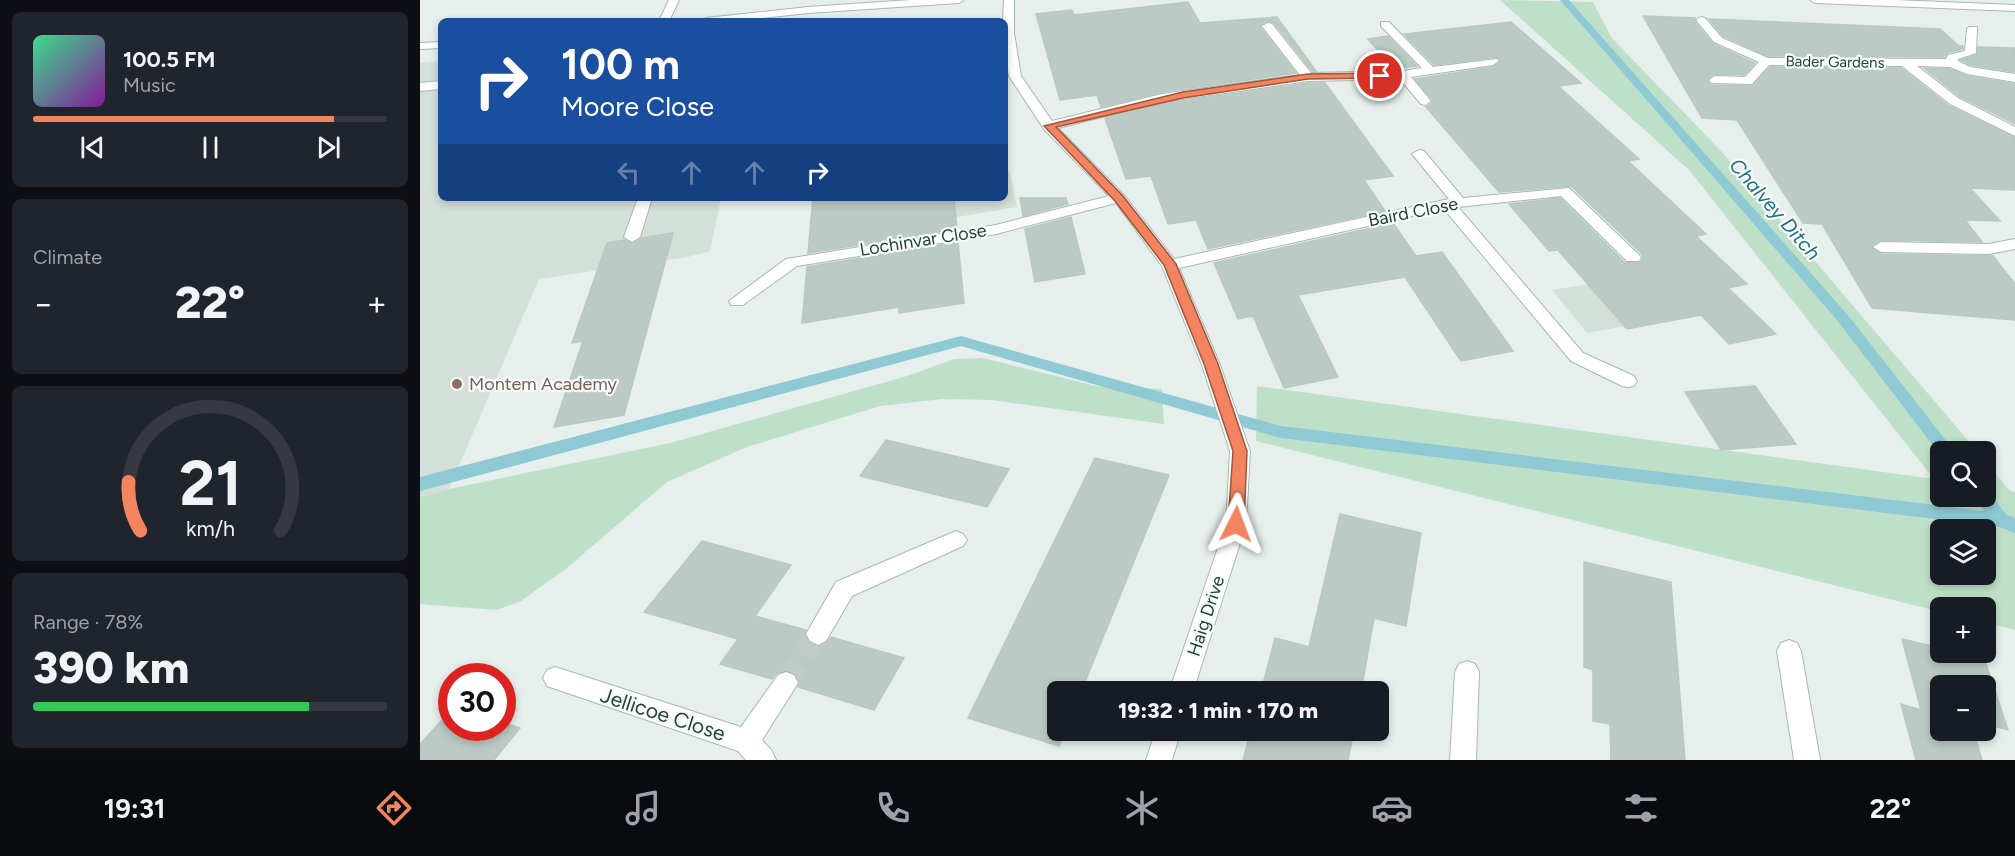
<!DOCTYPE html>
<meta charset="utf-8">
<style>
:root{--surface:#171b24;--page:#20242c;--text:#f1f3f6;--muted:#9ea1a6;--line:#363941;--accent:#f4845f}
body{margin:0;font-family:Figtree,sans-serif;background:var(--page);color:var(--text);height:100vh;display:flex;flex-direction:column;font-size:22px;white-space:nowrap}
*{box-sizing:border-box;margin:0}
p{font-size:20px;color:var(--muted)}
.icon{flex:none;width:33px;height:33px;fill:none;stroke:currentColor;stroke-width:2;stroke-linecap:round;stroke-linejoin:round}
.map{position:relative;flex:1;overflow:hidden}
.drawer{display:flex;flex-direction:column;gap:12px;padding:12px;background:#0d0f14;width:420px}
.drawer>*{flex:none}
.top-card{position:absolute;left:18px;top:18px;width:570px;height:183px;border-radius:9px;box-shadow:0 3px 9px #0003;background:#1a4fa0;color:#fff;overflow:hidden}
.fabs{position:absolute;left:1510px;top:441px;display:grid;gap:12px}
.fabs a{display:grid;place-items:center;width:66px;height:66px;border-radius:9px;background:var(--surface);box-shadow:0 3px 9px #0003;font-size:30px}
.speed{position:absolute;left:18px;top:663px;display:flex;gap:12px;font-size:30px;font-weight:700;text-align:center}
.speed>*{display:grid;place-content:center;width:78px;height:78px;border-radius:50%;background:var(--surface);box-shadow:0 3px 9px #0003;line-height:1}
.speed .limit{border:9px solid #d22;background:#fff;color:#111}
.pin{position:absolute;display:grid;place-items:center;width:51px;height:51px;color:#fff;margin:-26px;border:3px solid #fff;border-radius:50%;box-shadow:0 2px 6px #0007}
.me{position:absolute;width:66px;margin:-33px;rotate:3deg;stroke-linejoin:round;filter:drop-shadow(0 0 4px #0008)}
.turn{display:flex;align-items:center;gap:21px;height:126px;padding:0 24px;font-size:27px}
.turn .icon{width:78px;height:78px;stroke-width:2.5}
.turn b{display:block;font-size:42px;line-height:51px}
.lanes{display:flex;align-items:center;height:57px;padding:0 24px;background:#0003;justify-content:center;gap:30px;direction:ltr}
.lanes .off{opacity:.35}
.big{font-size:45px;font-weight:800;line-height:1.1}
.drawer .card{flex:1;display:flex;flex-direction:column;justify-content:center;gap:9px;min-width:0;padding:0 21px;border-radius:9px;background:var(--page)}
.drawer .dial{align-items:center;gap:0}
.dial svg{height:156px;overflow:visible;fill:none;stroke:var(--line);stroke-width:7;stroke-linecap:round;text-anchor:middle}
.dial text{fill:var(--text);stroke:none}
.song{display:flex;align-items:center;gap:18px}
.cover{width:72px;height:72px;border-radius:9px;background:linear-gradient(135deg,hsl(150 70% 55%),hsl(290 70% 35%))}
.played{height:6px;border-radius:3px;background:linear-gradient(90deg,var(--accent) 85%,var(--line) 85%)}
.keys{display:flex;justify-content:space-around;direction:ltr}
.heat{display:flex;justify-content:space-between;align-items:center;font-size:33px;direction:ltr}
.charge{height:9px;border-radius:4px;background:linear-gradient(90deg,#34c759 78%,var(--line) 0)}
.trip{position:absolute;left:627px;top:681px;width:342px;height:60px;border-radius:9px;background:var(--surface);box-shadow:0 3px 9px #0003;font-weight:800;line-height:60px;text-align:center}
.tabs{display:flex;height:96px;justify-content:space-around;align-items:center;background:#090b0e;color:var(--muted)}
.tabs .icon{width:42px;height:42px}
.tabs .current{color:var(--accent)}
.tabs b{font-size:27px;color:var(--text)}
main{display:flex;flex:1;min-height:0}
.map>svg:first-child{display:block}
.built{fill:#d4dfda}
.green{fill:#bfe0c8;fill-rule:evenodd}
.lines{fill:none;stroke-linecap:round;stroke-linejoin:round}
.stream{fill:#8ec9d4;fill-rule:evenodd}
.building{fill:#bbcac4;stroke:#b8c9c2;stroke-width:1.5}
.minor-tunnel{stroke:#bfccc8;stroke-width:22;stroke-dasharray:22 11;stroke-linecap:butt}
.minor-casing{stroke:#a8b8b2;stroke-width:2}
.minor{fill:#fff;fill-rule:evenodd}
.route{fill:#f4845f;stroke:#9f563e;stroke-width:1.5}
.education-dot{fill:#8d6e63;stroke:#f7fbf9;stroke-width:2}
.labels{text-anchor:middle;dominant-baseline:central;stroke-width:4.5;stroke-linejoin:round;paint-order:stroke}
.far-street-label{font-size:15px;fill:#24423a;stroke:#f7fbf9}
.street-label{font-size:18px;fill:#24423a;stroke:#f7fbf9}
.education-label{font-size:18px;fill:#785e54;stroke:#f7fbf9;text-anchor:start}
.water-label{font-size:20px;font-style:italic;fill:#1c6f80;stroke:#f7fbf9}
.near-street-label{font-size:21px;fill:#24423a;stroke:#f7fbf9}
</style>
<main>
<section class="drawer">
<div class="card">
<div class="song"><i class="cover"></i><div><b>100.5 FM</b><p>Music</p></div></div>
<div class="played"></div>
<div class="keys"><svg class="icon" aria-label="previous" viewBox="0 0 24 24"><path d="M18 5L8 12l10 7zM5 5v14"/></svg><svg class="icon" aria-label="pause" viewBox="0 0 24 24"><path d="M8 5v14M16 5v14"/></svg><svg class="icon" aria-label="next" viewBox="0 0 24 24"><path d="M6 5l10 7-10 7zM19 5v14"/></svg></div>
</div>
<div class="card"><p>Climate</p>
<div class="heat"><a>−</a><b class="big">22°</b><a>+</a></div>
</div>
<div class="card dial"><svg viewBox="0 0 100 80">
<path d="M14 69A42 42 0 1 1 86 69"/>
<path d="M14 69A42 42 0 0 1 8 44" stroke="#f4845f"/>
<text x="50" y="56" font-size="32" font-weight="700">21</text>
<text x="50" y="72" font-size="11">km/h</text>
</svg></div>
<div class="card"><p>Range · 78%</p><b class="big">390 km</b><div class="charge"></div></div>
</section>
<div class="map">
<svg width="1595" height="760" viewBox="0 0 1595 760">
<rect width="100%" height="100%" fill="#e6efeb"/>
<g class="built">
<path d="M21,61V198H301L290,251L268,257L119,279L29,489L0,497V63Z"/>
<path d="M590,172L597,207L489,225L488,198H585V173Z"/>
<path d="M1195,280L1233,321L1167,333L1132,290Z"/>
</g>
<g class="green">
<path d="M1080,0L1173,2L1191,37L1301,151L1557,451L1521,452V496H1566V462L1590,491L1595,492V630L1566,623V608H1521V612L836,441L837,386L1514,479L1269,170ZM1521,530H1566V574H1521Z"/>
<path d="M563,358L676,386L742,389L744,424L572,400L523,399L460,406L327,447L247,482L147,568L101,601L76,610L0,604V497L29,489L250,443L487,376L534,359Z"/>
</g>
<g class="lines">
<g class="stream">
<path d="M1140,0H1149L1427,314L1535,452H1521V456L1417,320Z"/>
<path d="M541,336L861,426L1564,511L1554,496H1566V490L1587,515L1595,518V533L1579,527L861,438L541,346L0,491V477Z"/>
</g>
</g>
<g class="building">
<path d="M768,2L780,23L857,17L896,71H892L854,23L847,21L841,24L840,27L876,73L742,92L681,107L677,95L640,100L616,14L652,10L654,15Z"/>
<path d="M1223,16L1275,18L1274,21L1293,44L1335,63L1324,75L1294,74L1287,80L1291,85L1332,86L1350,67L1481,68L1529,106L1595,138V190L1550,188L1580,221L1545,220L1562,242L1461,240L1451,246L1461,254L1573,256L1595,284V320L1452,308L1402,224L1383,223L1317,120L1282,118Z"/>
<path d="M1289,19L1520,29L1539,46H1543V49L1527,53L1525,57L1348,56L1303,36Z"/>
<path d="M1091,22L1161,83L1138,86L1219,159L1208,161L1286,234L1276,236L1327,284L1308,288L1356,334L1309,344L1281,315L1207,329L1138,250L1129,251L1089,204L1140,198L1205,263L1221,262L1223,257L1221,253L1151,186L1079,192L1006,107L1012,103L1013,100L995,79L1073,67L1081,61L1077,57L1014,65L984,34Z"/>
<path d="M968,36L997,66L974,69L948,39Z"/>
<path d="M1558,47L1595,48V72L1551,65L1541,60L1558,54Z"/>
<path d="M1504,68L1530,69L1547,76L1595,84V124L1539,96Z"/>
<path d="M888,83H905L973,176L944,180L965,211L788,249L776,220L748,224L731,176L706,179L685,118L742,104Z"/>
<path d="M393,198H534L537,229L388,253Z"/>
<path d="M600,198H646L648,204L603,216Z"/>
<path d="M651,217L665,274L615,282L605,229Z"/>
<path d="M973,223L996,256L1022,252L1093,351L1041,361L985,277L878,295L918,377L864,388L833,316L818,319L794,263Z"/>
<path d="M253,233L204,415L134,427L163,341L152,343L187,243L205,240L213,244L222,238Z"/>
<path d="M538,242L544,303L479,313V307L382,323L387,267Z"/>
<path d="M1335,386L1376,444L1301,450L1265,392Z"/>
<path d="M466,440L589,469L567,507L440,476Z"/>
<path d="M675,458L749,475L661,692H638V730H645L639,746L548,718Z"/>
<path d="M920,514L1001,533L986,626L954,618L941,692H841L855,638L889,647Z"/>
<path d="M282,541L371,565L335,616L386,630L384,635L388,642L397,647L407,643L411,637L484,658L454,710L378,687L380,682L376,674L367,670L357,673L352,679L300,664L318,639L224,612Z"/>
<path d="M1164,562L1251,582L1265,760H1191L1190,724L1173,721V670L1164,667Z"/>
<path d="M1482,639L1521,648V652H1539L1564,658L1588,730L1566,724V686H1521V730H1553L1562,760H1496L1481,704L1501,710Z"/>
<path d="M32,709V728H82V722L100,728L74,760H0V744Z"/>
<path d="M831,730H934L928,760H823Z"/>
</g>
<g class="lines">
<path class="minor-tunnel" d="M366,683L398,634"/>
<defs>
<g id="minor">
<path d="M249,0H259L249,21H239Z"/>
<path d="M491,0H544L539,3L388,13L316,21H281L286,18L388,7Z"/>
<path d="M584,0H594V33L601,76L632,121L742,94L880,75L842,26L848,23L852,24L891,73L983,71L1002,68L961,26V22H969L1013,67L1077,59L1079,61L1073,65L991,77L1011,101L1005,105L1001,104L980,79L888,81L742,102L638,128L704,195L754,259L1029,199L992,154L999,150L1004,151L1043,198L1149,188L1219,255L1221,258L1219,261H1207L1141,196L1038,207L1163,353L1214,376L1217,381L1214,386L1208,387L1202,386L1151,361L1024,209L759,268L800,365L830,451L826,524L773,692H749L806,524L810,451L782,365L742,266L696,203L576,234L377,266L323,305H311L309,301L366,259L576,225L689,196L624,129L589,76L585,50V21H583Z"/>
<path d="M1390,0H1474L1595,5V11L1395,3Z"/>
<path d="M1281,17L1285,18L1302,38L1348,58L1526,59L1528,55L1545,51L1547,29L1549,27H1557L1556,53L1538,59V61L1550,67L1595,74V82L1547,74L1530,67L1497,66L1538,98L1595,127V136L1530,104L1482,66L1349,65L1332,84L1291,83L1289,80L1295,76L1325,77L1339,62L1294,42L1276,20Z"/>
<path d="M21,42V48L0,49V43Z"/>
<path d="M21,81V89L0,91V83Z"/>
<path d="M218,198H232L220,237L212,242L204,237Z"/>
<path d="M1595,239V249L1569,254L1461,252L1453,247L1461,242L1569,244Z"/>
<path d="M536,531L543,534L547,540L543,546L432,596L406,641L398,645L390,641L386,634L416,582Z"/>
<path d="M1369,640L1377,643L1381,651L1400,760H1374L1357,651L1361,643Z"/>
<path d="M1047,661L1055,664L1059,672L1056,760H1030L1035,672L1039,664Z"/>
<path d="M135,667L321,727L358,675L366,672L374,675L378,683L342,740L352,751L356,760H326L318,751L127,686L123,678L127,670Z"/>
<path d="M736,730H761L752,760H726Z"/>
</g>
</defs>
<use href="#minor" class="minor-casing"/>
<use href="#minor" class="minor"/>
</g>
<path class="route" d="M960,73L963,74V78L888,79L763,98L636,127L703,196L756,264L798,364L827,451L824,524L821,529L816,531L810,529L808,524L813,451L784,364L744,265L695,201L624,126L763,92L888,74Z"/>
<circle class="education-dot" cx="37" cy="384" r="6"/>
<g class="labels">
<g class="far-street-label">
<text transform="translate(1415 62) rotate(1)">Bader Gardens</text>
</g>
<g class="street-label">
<text transform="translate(993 212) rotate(-11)">Baird Close</text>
<text transform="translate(503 240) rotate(-9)">Lochinvar Close</text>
<text transform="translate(786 616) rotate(-72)">Haig Drive</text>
</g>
<g class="education-label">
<text x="49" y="384">Montem Academy</text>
</g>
<g class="water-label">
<text transform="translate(1355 209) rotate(49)">Chalvey Ditch</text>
</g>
<g class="near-street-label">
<text transform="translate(243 714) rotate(18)">Jellicoe Close</text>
</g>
</g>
</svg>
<div class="fabs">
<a><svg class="icon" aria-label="search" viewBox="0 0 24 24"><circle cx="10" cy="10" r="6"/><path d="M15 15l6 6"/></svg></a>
<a><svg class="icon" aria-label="layers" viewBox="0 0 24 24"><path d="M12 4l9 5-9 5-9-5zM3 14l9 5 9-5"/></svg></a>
<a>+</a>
<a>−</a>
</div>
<div class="speed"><div class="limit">30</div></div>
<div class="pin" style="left:960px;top:76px;background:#d93025"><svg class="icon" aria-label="arrive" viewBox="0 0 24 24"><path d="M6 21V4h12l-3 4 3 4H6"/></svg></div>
<svg class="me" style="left:816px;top:524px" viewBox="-20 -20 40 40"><path d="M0-17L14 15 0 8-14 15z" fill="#f4845f" stroke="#fff" stroke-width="4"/></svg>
<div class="trip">19:32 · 1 min · 170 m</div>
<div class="top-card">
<div class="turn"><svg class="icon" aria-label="right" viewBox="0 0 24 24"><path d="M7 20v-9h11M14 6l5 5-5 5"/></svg><div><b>100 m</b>Moore Close</div></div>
<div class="lanes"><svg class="icon off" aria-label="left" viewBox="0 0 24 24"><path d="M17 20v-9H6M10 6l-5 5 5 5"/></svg><svg class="icon off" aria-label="ahead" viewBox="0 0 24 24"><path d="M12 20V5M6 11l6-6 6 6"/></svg><svg class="icon off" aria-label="ahead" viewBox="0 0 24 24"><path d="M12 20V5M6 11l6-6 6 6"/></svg><svg class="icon" aria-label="right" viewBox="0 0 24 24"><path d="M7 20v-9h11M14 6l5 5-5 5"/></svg></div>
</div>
</div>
</main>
<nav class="tabs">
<b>19:31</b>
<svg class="icon current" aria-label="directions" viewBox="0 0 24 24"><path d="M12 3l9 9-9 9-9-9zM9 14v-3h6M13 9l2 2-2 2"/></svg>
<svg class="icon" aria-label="music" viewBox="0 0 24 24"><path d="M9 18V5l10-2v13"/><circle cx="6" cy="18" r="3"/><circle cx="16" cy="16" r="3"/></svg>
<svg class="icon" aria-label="phone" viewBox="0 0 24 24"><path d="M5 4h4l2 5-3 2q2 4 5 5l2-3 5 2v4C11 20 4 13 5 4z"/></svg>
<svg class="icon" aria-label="climate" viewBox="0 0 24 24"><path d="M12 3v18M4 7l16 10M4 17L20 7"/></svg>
<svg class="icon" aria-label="car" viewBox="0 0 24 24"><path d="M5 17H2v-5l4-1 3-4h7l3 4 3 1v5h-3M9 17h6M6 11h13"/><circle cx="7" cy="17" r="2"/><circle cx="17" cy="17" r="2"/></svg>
<svg class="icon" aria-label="filters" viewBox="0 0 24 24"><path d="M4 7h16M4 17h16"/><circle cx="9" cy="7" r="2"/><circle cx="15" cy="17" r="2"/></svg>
<b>22°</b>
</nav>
